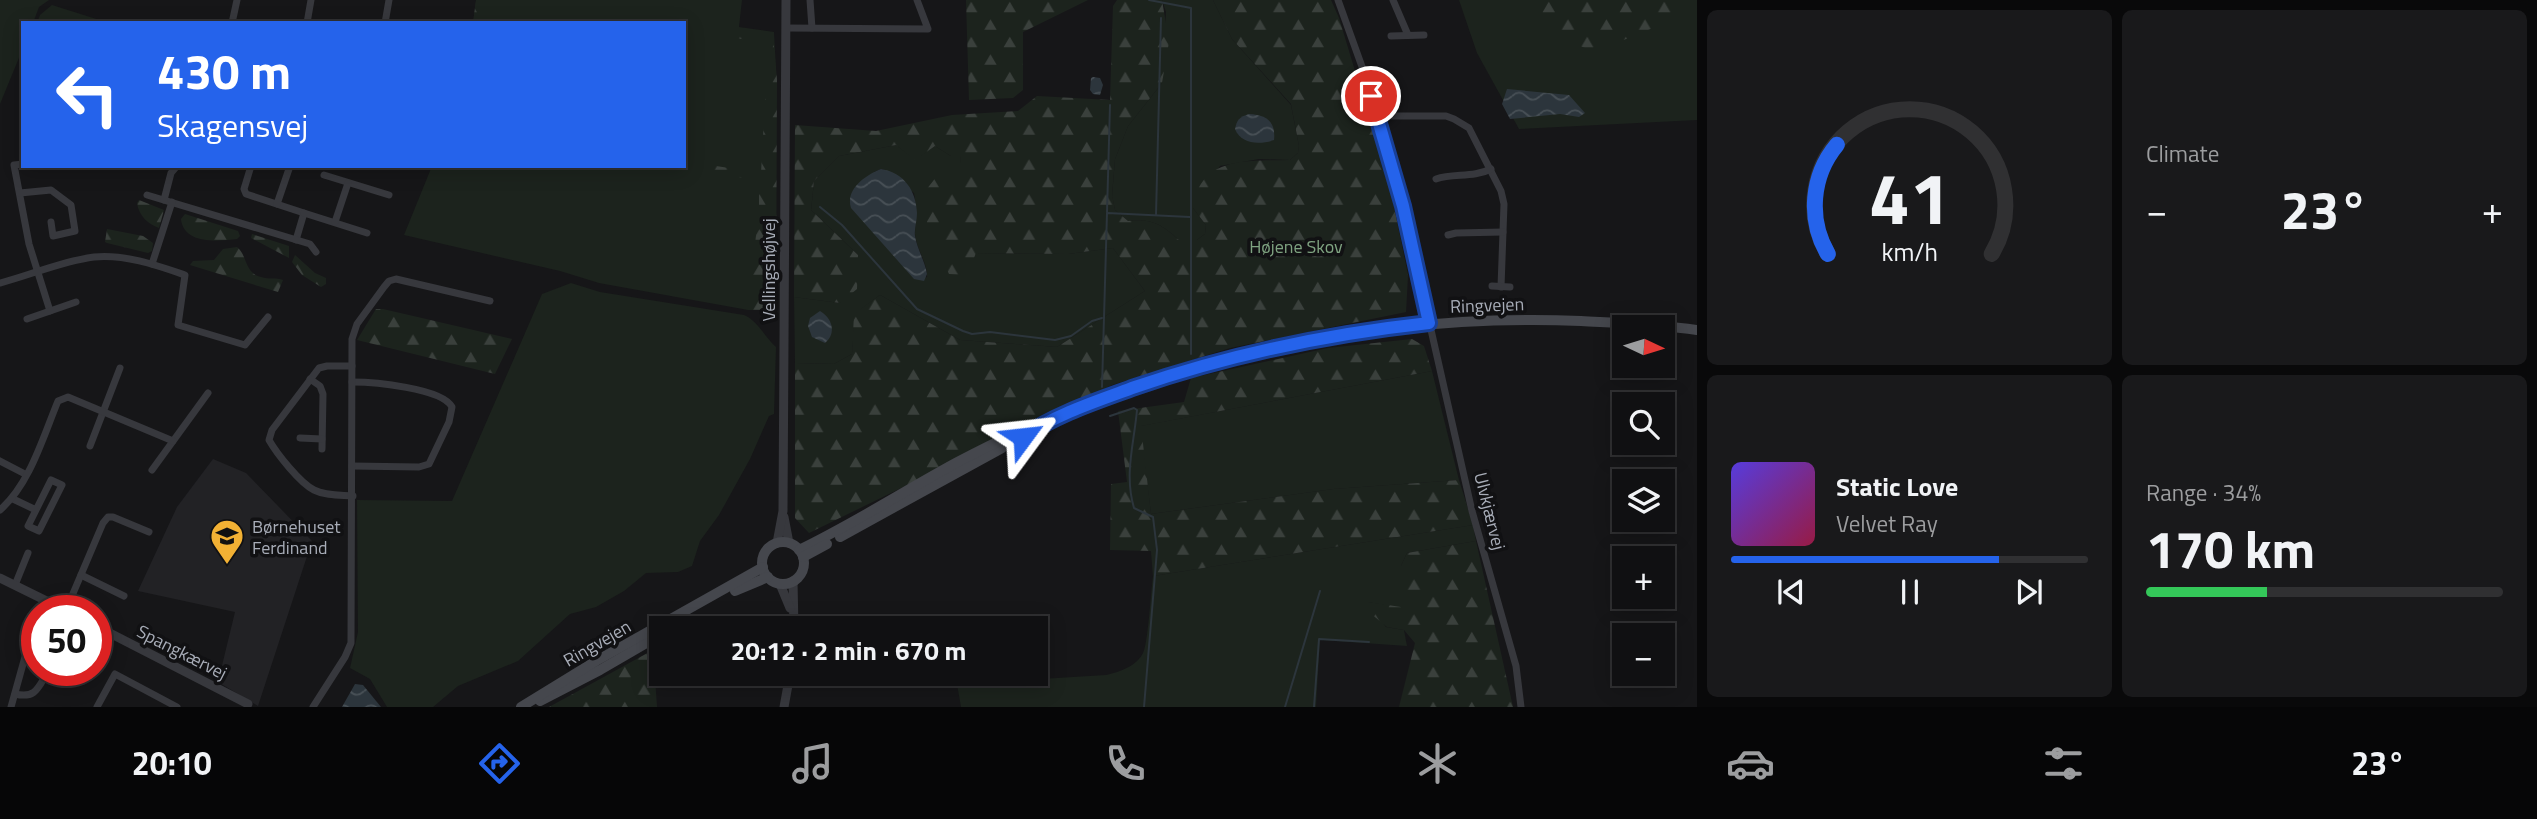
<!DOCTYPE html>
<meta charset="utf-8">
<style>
:root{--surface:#101012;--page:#19191b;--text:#f1f3f6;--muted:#9c9d9f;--line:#303032;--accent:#2563eb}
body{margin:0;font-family:"Titillium Web",sans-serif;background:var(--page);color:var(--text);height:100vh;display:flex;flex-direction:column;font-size:26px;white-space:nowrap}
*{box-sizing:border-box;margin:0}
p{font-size:23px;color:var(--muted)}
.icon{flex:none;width:38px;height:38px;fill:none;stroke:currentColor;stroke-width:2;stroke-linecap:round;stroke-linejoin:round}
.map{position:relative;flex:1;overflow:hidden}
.drawer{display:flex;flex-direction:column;gap:10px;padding:10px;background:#09090a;width:840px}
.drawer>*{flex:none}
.guide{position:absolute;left:21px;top:21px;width:665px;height:147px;border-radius:0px;box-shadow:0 4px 18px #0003,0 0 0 2px var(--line);background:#2563eb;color:#fff;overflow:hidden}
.needle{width:46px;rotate:94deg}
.buttons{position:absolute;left:1612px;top:315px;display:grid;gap:14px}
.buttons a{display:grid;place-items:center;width:63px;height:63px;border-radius:0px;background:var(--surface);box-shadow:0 4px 18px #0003,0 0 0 2px var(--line);font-size:35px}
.speed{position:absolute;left:21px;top:595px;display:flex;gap:14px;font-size:35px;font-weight:700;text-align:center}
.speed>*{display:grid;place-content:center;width:91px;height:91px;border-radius:50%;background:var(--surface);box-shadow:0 4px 18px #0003,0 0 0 2px var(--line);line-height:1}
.speed .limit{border:10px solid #d22;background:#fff;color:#111}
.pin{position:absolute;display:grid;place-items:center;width:60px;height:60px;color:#fff;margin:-30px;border:4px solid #fff;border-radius:50%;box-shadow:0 2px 7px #0007}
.me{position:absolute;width:77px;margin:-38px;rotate:60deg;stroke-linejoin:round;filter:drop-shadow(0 0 5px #0008)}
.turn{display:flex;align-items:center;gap:24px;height:147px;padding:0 21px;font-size:32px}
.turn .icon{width:91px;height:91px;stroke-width:2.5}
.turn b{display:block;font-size:49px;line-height:60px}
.big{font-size:52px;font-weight:700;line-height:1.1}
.drawer .card{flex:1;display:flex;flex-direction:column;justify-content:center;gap:10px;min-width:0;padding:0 24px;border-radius:10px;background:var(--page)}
.drawer .dial{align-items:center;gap:0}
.dial svg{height:182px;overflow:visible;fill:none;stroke:var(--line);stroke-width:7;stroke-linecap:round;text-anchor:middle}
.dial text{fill:var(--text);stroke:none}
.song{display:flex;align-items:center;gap:21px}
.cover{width:84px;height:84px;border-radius:10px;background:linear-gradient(135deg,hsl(250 70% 55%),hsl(340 70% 35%))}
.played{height:7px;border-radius:4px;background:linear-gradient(90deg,var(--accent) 75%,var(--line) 75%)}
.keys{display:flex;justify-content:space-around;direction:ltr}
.heat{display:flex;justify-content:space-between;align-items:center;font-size:38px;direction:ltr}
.charge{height:10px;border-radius:5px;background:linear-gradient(90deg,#34c759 34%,var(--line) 0)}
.drawer .tiles{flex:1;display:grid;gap:10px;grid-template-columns:repeat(2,1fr)}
.trip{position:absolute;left:649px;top:616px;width:399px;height:70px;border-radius:0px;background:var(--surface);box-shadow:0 4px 18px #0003,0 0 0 2px var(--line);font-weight:700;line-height:70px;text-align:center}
.tab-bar{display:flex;height:112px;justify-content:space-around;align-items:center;background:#060607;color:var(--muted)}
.tab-bar .icon{width:49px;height:49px}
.tab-bar .current{color:var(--accent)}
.tab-bar b{font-size:32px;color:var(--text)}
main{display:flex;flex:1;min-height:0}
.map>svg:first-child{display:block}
.built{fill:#222225}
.grass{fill:#1c231d;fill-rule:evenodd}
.forest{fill:url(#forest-firs)}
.water{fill:url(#water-waves)}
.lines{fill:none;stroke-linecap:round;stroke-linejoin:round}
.stream{stroke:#2c353c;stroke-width:2}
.minor{stroke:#37383d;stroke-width:7}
.tertiary{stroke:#37383d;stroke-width:9}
.secondary{stroke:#45474d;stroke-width:10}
.route-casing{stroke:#184099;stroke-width:18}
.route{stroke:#2563eb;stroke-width:12}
.labels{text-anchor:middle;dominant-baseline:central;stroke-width:7;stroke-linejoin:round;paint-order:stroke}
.park-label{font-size:18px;fill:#7fa381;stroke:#111113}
.street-label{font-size:18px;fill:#a8adb8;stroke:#111113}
.poi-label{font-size:18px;fill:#a8adb8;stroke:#111113;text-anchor:start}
</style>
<main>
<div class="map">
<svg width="1697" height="707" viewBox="0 0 1697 707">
<defs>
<pattern id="forest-firs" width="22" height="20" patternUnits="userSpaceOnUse" patternTransform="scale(1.75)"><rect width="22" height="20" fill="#1c231d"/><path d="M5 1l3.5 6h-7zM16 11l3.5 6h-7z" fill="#3a403c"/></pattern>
<pattern id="water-waves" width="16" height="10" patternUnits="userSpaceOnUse" patternTransform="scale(1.75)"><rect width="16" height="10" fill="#2c353c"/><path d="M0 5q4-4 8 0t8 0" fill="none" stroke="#485056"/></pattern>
</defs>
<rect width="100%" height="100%" fill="#161618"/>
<path class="built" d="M213,459L246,473L312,541L258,706L218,682L235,612L138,591L177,507Z"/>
<g class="grass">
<path d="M0,0H49L39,7L33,23H23V48L0,104Z"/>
<path d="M476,0H742L739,27L774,32L776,69V310H748L599,283L560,271L404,235L432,166H684V23H473Z"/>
<path d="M1162,0H1213L1232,39L1291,105L1299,146L1298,153L1290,160L1259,159L1220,166L1193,208L1206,225L1205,234L1197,240H1179C1160,224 1154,219 1128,221L1115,210L1112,196L1115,159L1128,126L1162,83L1166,12Z"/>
<path d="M1459,0H1697V120L1519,129L1477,53Z"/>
<path d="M52,5L109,23H37L40,15Z"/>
<path d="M896,145L915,159L935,146L951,156H960L975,253L1068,254L1113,248L1145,291L1057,347L960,340L880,295L855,314L852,354L834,364L795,363L794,297L840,303L858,255L811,210L814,181L839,156ZM881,169L885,170L914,193C917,208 915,219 915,234C916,249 928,263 927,278L874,172Z"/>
<path d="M571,283L600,292L744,315C758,321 764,336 776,347L774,414L769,416L750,459L719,515L700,541L692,566L678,572L646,573L624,591L596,607L570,614L518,661L458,686L433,707H387L370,679L350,668L358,632L357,500L452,501L542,294Z"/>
<path d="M1432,371L1459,480L1334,489L1151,514L1140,426Z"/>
<path d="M1473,525L1476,541L1407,553L1401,566V608L1368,602L1386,627L1404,630L1407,646L1320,640L1316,707H961L957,684L1106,675C1119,672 1137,666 1143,653C1148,644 1151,590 1153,576Z"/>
</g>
<g class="forest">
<path d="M476,0H489L485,23H473Z"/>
<path d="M966,0H1088L1023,32V90L1013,98L969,100Z"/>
<path d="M1117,0H1162L1169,42L1162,83L1128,126L1115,159L1112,195L1115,210L1128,221C1154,219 1160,224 1179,240H1197L1205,234L1206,225L1193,208C1200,155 1249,161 1290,160L1298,153L1299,146L1291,104L1232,39L1213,0H1331L1339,18L1390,187L1408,275L1406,312L1230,348L1112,385L809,533L795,518V363L834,364L852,354L854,314L880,295L960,340L1057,347L1145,291L1113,248L1068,254L976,253L967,275L949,274L927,226L926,190L937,176L962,177L960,156H951L935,146L915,160L896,145L839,156L814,181L811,210L858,255L857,289L840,303L794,297L795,125L876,131L952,115L1018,111L1037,96L1110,100L1113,6Z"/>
<path d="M1534,0H1658L1671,1L1679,8L1678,18C1657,25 1609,49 1590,49C1579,48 1566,37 1558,30C1549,22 1538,11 1534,0Z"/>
<path d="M734,31L773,37L777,79L776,310H748L759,207V181L678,166H684V161L761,173L768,44L731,37Z"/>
<path d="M139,200L164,210L159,228C148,224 139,216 137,203Z"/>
<path d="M185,214L238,231L240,236L237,239C218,241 184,245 181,219Z"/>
<path d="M107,229L143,236L153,243L152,251L148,253L107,243L105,242Z"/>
<path d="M252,234L289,246V258L251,238Z"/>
<path d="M237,247C248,256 244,273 261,277C268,280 276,277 283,280L278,292L190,265L193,261L214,260L223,249Z"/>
<path d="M295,255L315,273L326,278V284L321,287L302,275L292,262Z"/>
<path d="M376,309H383L512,339L495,374L357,340Z"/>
<path d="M1412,339L1424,346L1432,371L1141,426L1151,514L1334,489L1459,480L1473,525L1153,576L1151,551L1110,550L1111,484L1127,482L1118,411L1184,402L1191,378L1328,348Z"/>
<path d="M1476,541L1513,707H1399L1415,643L1404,630L1387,627L1364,608V604L1368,602L1401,607V566L1407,553Z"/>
<path d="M653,650L657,707H549Z"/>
</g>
<g class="water">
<path d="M1093,77L1100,78L1103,85L1100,95L1093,94L1090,90L1091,78Z"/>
<path d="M1507,89L1569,95L1585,113L1579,117L1560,114L1510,119L1502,104Z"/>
<path d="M1249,114C1266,115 1276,121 1274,140C1259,145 1241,144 1235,129C1237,120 1239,117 1249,114Z"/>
<path d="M881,169C904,173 916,190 917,213C917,221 914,229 915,236C917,249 925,261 927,274L924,281L914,279L851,208C845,189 866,175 881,169Z"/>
<path d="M820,311C832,318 837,333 825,343L812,337L808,326L810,318Z"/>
<path d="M355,684L363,685L381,707H342Z"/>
</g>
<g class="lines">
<g class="stream">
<path d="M1149,0L1191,8V354"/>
<path d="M820,207L842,225L917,309L963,331L972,334L990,332L1055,340L1071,336L1092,321L1102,318"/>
<path d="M1107,212L1110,105"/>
<path d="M1156,215L1161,18"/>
<path d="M1102,387L1107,213L1190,217"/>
<path d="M1110,416L1134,408L1137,410C1134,444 1124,474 1134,508L1153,517L1157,550L1144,707"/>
<path d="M1285,707L1320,591"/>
<path d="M1314,707L1319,639L1369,642"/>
</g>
<g class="minor">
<path d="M810,0L812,28"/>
<path d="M1338,0L1365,75L1403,206L1472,511L1516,666L1521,707"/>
<path d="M1393,0L1408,35"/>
<path d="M232,23L237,0"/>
<path d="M307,23L311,0"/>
<path d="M385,23L389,0"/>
<path d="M786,28L928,29L917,0"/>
<path d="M1391,36L1424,35"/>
<path d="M1377,116H1446L1454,119L1469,128L1501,191L1504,204L1501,287"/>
<path d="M23,164L14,165L29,244L50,311"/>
<path d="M251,166L244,189L246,194L304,213L296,240"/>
<path d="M324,175L389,195"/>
<path d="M1436,179C1454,173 1473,178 1491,169"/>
<path d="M20,193L51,190L71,205L75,231L53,236L51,222"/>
<path d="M147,195L310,244L316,252"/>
<path d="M164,200L171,173L177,166"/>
<path d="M277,204L290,166"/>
<path d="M304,213L367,233"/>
<path d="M335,222L348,183"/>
<path d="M1448,235L1456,233L1503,232"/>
<path d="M152,264L172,202"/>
<path d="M0,283C31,275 62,261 94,257C125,254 156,265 185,275L178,325L245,345L268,317"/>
<path d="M1492,286L1510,287"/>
<path d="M27,319L76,302"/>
<path d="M352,366H327L319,368L272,430L269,440C277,454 300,483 314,490C326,496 340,495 353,496"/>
<path d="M310,379L320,386L323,394L322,449"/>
<path d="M352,382C373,382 442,388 452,407L449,422L429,464L419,467L352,466"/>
<path d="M300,438L322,439"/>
<path d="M90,446L120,368"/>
<path d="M0,461L25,474"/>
<path d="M152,470L208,393"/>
<path d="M13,499L36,510L51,480L62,485L39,531L28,526L36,510"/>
<path d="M0,510C30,484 43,437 58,401L68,397L173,441"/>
<path d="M81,575L124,596"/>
<path d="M15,585L28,553"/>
<path d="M66,610L103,523L108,517H113L149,532"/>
<path d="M15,694C37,699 38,687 49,670"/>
<path d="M11,707L37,614"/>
<path d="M97,707L115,674L177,707"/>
<path d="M313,707L345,657L351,643L352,339L357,324L384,287L389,281L396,279L490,301"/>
</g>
<g class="tertiary">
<path d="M784,517L789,543"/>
<path d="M777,543L783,511L786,0"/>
<path d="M0,578L67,611"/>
<path d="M793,581L794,628"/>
<path d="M780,584L790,608"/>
<path d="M96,626L248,704"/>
<path d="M784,707L790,674"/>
</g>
<g class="secondary">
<path d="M840,537L1002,448"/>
<circle cx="783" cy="563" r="21"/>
<path d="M799,550C874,514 942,465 1019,432C1197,354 1386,313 1581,321C1620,323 1658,324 1697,330"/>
<path d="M803,557L827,544"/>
<path d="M735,591L768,577"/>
<path d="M670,628L688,618"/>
<path d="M540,701L600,670L662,634"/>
<path d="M521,707L596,661L763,567"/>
</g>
</g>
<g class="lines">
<defs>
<path id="route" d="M1023,437C1056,414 1097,401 1135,387C1231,354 1328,334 1429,323L1403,206L1371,96"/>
</defs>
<use href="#route" class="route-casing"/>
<use href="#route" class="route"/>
</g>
<defs>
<symbol id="school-pin" viewBox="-11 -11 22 30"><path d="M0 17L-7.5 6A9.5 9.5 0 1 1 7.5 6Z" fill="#f2b134" stroke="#111113"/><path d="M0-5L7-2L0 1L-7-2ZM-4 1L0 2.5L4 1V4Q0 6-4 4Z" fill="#111"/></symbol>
</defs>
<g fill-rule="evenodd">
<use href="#school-pin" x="208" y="517" width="38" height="52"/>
</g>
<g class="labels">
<g class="park-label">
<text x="1296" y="246">Højene Skov</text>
</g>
<g class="street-label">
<text transform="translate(768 270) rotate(-90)">Vellingshøjvej</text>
<text transform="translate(1487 305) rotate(-2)">Ringvejen</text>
<text transform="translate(1490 511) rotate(76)">Ulvkjærvej</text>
<text transform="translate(597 643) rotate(-30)">Ringvejen</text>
<text transform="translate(182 652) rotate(27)">Spangkærvej</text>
</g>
<g class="poi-label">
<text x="252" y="526">Børnehuset<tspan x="252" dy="21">Ferdinand</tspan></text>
</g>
</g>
</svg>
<div class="buttons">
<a><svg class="needle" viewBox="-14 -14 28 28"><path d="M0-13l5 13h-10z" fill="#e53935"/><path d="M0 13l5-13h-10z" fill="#9c9d9f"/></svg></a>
<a><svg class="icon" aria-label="search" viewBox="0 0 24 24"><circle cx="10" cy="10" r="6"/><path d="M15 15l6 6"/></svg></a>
<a><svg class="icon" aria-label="layers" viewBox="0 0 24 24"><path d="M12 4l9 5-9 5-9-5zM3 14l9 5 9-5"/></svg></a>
<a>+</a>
<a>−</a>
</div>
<div class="speed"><div class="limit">50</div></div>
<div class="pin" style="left:1371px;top:96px;background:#d93025"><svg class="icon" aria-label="arrive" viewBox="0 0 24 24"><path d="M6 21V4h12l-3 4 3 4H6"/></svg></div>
<svg class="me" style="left:1023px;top:437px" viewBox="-20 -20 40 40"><path d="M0-17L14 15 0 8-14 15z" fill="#2563eb" stroke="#fff" stroke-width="4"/></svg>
<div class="trip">20:12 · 2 min · 670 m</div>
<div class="guide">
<div class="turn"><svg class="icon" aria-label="left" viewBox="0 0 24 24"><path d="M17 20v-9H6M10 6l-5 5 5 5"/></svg><div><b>430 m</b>Skagensvej</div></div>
</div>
</div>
<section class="drawer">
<div class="tiles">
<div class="card dial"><svg viewBox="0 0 100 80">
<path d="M14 69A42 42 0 1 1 86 69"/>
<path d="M14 69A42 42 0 0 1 18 21" stroke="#2563eb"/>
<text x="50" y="56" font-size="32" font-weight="700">41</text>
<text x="50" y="72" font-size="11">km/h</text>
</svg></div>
<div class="card"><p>Climate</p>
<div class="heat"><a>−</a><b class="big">23°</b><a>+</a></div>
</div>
<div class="card">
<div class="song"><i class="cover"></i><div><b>Static Love</b><p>Velvet Ray</p></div></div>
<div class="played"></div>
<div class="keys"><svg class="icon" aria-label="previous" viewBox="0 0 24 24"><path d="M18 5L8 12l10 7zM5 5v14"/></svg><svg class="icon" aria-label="pause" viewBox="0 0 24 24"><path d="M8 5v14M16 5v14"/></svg><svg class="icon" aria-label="next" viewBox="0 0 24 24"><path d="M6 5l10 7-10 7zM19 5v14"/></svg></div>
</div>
<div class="card"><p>Range · 34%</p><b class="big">170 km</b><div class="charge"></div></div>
</div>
</section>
</main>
<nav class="tab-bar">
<b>20:10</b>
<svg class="icon current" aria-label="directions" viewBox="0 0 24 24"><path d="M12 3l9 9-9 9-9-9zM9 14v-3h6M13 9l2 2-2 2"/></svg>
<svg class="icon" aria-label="music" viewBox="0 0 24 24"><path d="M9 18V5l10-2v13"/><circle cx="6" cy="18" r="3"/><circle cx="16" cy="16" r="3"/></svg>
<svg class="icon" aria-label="phone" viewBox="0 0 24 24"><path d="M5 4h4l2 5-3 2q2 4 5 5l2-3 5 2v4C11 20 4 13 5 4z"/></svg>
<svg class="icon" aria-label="climate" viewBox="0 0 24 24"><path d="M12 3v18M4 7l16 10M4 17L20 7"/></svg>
<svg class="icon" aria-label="car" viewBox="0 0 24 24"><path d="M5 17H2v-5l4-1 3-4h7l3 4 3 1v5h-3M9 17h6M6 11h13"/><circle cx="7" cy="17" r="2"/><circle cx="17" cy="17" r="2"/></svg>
<svg class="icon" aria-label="filters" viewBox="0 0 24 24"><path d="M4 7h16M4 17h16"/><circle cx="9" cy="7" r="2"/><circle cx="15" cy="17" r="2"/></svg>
<b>23°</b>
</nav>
